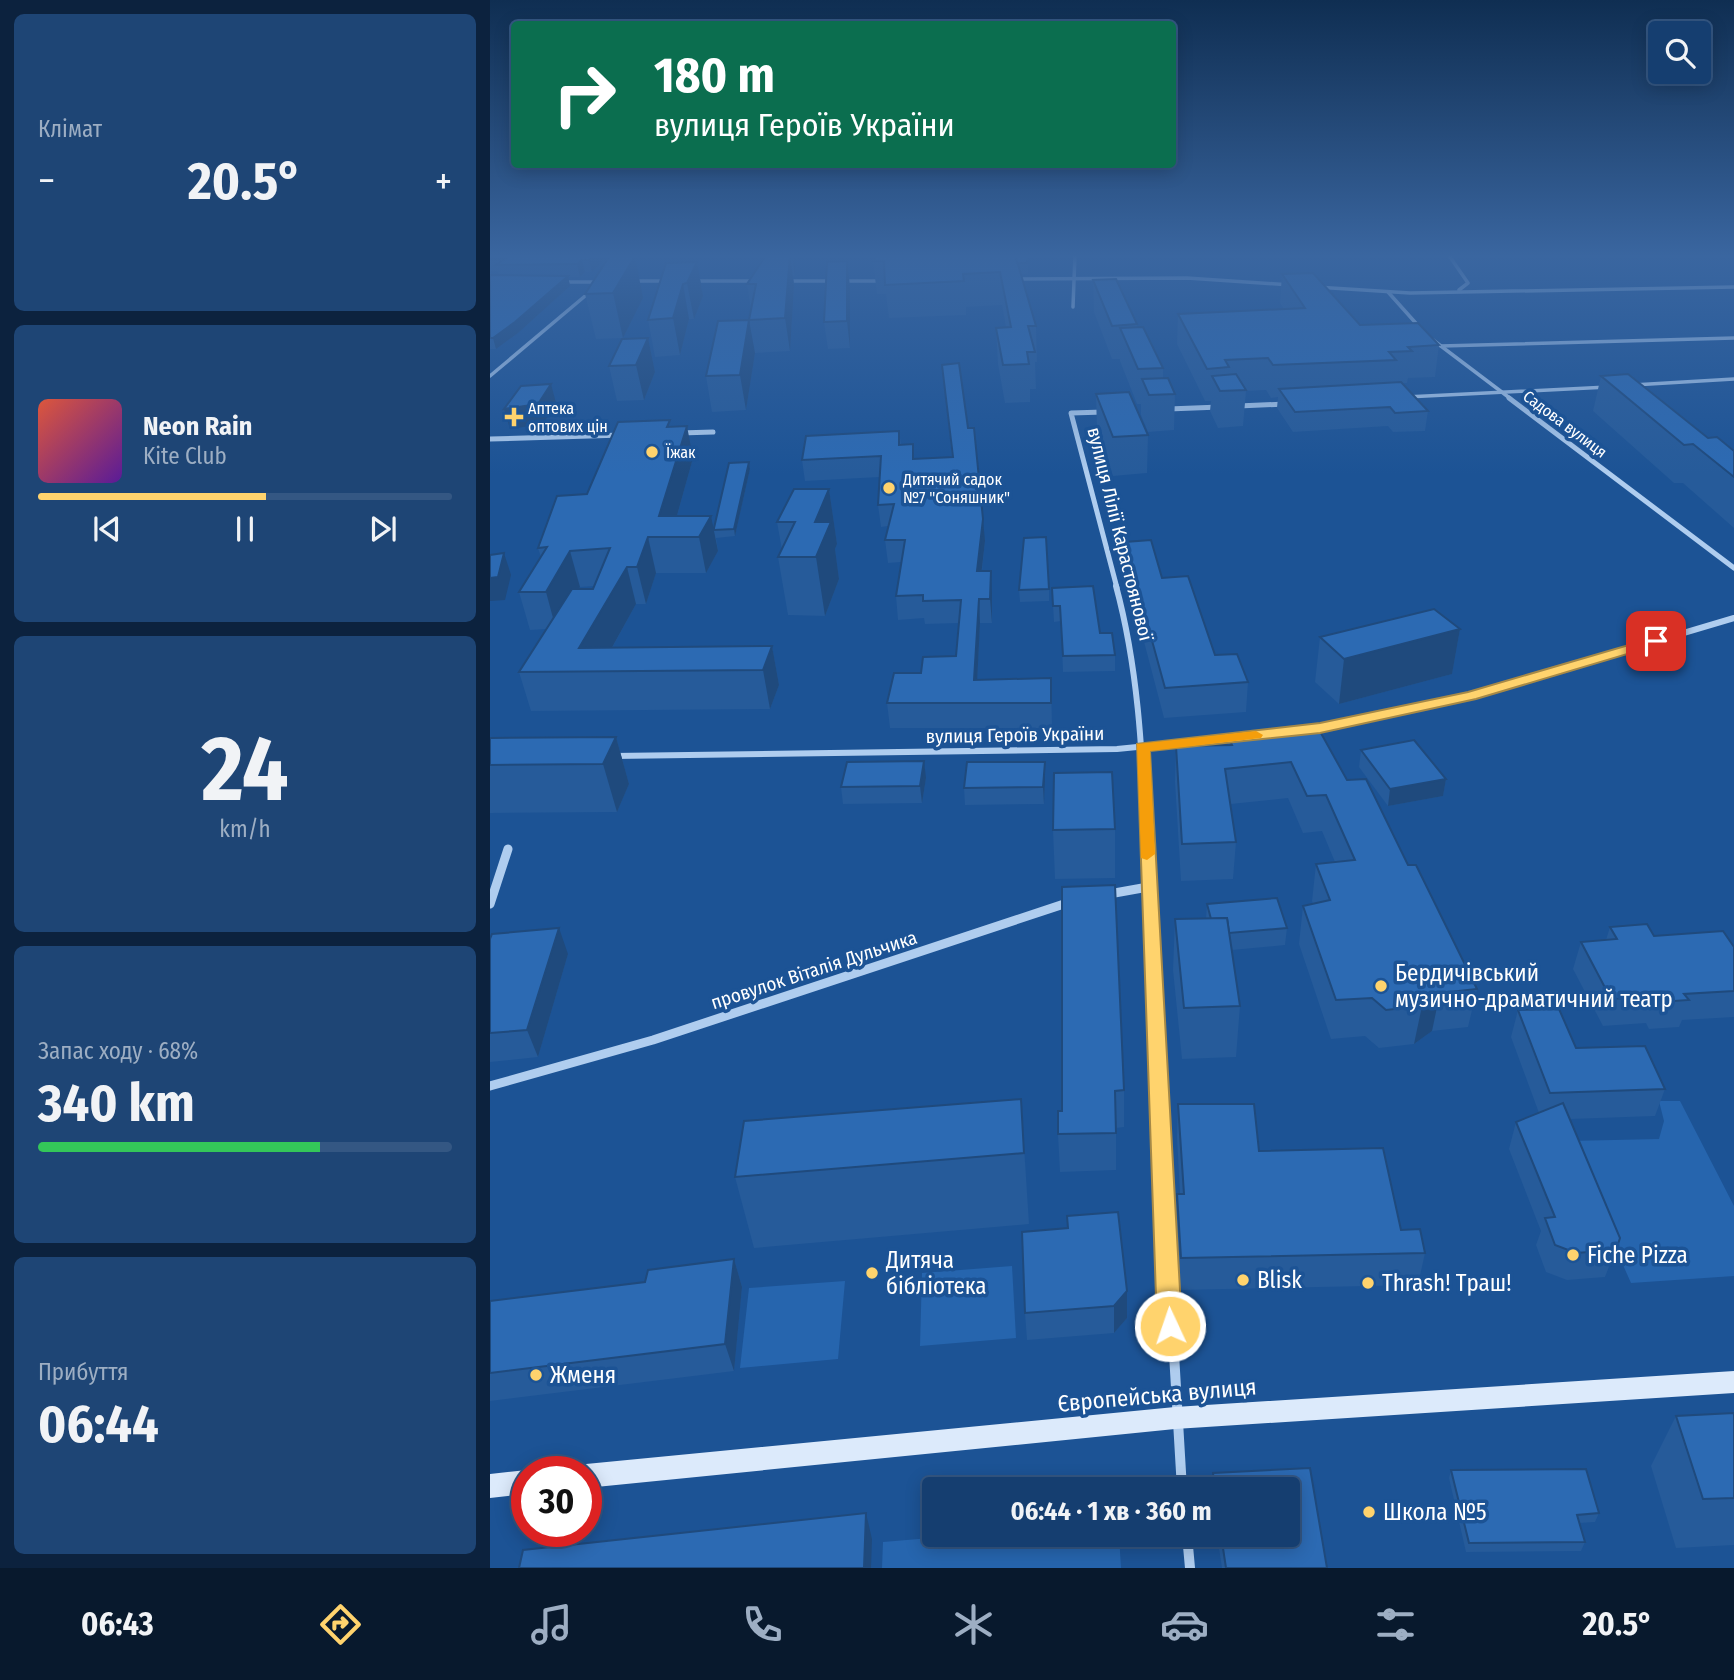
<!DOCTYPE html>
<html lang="uk">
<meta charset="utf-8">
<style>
:root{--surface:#153e70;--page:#1e4575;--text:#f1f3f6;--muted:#9daec3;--line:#345783;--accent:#ffd36d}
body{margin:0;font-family:"Fira Sans Condensed",sans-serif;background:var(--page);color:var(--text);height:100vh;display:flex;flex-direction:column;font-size:26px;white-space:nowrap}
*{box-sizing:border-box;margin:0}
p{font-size:23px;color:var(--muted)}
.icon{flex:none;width:38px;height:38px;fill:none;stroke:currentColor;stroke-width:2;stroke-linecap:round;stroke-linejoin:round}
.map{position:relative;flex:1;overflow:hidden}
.drawer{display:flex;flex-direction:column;gap:14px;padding:14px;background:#0c223e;width:490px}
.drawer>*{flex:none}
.guide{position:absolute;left:21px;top:21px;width:665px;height:147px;border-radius:7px;box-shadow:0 4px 18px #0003,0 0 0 2px var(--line);background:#0b6e4f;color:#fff;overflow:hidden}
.tools{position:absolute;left:1158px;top:21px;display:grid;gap:14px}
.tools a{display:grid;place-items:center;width:63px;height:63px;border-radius:7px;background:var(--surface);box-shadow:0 4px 18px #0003,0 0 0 2px var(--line);font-size:35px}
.speed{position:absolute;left:21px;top:1456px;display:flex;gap:14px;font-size:35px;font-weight:700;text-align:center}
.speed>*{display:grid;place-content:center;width:91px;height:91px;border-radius:50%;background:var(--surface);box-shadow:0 4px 18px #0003,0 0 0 2px var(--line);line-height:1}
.speed .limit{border:10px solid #d22;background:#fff;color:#111}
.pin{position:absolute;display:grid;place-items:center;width:60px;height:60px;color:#fff;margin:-30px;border-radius:14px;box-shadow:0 4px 10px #0006}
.me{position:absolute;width:77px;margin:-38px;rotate:357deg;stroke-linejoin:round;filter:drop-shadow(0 0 5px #0008)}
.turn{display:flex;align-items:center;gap:24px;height:147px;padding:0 28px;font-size:32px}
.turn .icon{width:91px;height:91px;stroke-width:2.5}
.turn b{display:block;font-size:49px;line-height:60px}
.big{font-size:52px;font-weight:700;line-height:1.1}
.drawer .tile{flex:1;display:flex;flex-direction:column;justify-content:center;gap:10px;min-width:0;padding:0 24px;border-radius:10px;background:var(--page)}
.drawer .dial{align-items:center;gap:0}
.dial b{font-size:91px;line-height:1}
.song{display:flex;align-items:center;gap:21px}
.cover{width:84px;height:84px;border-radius:10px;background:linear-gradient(135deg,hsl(10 70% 55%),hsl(270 70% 35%))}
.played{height:7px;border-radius:4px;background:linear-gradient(90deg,var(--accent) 55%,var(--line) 55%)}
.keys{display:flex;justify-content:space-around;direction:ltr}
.heat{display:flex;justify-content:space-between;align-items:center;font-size:38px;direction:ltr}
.charge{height:10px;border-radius:5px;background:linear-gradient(90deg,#34c759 68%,var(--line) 0)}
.trip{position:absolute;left:432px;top:1477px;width:378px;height:70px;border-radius:7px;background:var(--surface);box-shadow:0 4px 18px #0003,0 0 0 2px var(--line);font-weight:700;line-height:70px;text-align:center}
.menu{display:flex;height:112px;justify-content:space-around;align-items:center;background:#08192d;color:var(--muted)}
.menu .icon{width:49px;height:49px}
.menu .active{color:var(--accent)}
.menu b{font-size:32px;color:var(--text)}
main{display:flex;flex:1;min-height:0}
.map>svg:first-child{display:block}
.green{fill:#2665ae}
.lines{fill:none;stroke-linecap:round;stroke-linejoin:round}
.street-far4{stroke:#afcdef;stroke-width:3.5}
.street-far3{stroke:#afcdef;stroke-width:5}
.street-far2{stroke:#afcdef;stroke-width:6}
.street-far1{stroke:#afcdef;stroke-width:9}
.street{stroke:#afcdef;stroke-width:10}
.secondary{fill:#dceafb;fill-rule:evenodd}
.wall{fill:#265b9a;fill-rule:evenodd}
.shaded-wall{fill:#1f4a7d}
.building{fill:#2c6ab3;stroke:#1f4a7d;stroke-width:2}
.route{fill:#ffd36d;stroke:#a68947;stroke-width:2}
.slow{fill:#f59e0b}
.poi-dot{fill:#ffd36d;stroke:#1c5395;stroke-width:2.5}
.labels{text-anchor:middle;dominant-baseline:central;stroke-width:7;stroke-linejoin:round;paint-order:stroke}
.far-poi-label{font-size:16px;fill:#fff;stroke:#1c5395;text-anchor:start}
.far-street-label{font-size:16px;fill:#fff;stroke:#1c5395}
.street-label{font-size:19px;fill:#fff;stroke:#1c5395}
.near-poi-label{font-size:23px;fill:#fff;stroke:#1c5395;text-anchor:start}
.near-street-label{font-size:23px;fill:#fff;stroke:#1c5395}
</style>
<main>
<section class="drawer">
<div class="tile"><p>Клімат</p>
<div class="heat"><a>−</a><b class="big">20.5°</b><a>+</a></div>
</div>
<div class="tile">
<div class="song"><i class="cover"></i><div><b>Neon Rain</b><p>Kite Club</p></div></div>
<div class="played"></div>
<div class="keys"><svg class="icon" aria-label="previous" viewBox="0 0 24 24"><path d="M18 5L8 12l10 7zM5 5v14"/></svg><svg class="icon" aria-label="pause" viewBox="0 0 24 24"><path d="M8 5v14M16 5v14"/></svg><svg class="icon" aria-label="next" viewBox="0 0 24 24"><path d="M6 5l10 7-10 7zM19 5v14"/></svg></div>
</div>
<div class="tile dial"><b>24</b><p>km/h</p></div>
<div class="tile"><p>Запас ходу · 68%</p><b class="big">340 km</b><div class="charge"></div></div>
<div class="tile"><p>Прибуття</p><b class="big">06:44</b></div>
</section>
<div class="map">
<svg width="1244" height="1568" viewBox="0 0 1244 1568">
<rect width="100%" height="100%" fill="#1c5395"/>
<g class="green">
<path d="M1169,1101H1190L1244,1206V1276L1141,1283L1078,1141L1169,1139L1174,1121Z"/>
<path d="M522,1266L526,1338L430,1346L432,1273Z"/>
<path d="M355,1281L348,1359L250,1368L259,1288Z"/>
<path d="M476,1535H629L631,1568H392L393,1542Z"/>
</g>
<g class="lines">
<g class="street-far4">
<path d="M958,254L978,283L969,290"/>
<path d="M522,279L697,278L801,285"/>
<path d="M141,281H178"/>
<path d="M204,281H265"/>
<path d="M295,281H395"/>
<path d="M71,282H111"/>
<path d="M826,287L920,293L1244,287"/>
<path d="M898,292L932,330"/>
<path d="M583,307L585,254"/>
<path d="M943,340L1021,399"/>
<path d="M951,346L1244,338"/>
<path d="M0,376L101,291"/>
<path d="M1143,385L1244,379"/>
<path d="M916,397L1118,387"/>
</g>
<g class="street-far3">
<path d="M1019,398L1244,568"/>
<path d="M748,406L796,404"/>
<path d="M678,409L730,407"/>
<path d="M614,412L581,413L627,588"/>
<path d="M190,433L223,432"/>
<path d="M0,439L132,435"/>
</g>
<g class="street-far2">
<path d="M626,586C648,667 652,750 656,833"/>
<path d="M819,729L981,696L1244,618"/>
<path d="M123,756L627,749L748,737"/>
</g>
<g class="street-far1">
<path d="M656,831L672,1152"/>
<path d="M619,894L658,887"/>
<path d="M0,904L18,849"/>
<path d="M0,1086L163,1040L580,902"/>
</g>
<g class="street">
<path d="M672,1151L692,1489"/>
<path d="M697,1535L700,1568"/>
</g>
<g class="secondary">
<path d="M1244,1371V1393L685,1429L96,1488V1472H86L88,1468L96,1464L685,1407Z"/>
<path d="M37,1470L41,1472H37V1494L0,1498V1474Z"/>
</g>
</g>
<g class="wall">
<path d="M0,254H119L102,272H95L90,277H78L80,286L28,333L6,349H0V275H9L8,271H0Z"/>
<path d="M282,254H303L305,269V276H303L304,285L300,351L265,353L256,410L222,412L216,376L259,320L261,310L257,284Z"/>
<path d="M538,254V274H530L546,326L547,362H545L546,389H540V402L515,403L508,364L506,328L516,327L512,305L476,307V315L399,318L396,294H387L383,261Z"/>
<path d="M119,257L153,298L133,338L106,339L95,294Z"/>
<path d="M207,262L213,296L204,319H199L190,355L165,357L158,320Z"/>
<path d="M792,274L870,325L949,345L945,377L918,378L917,383H913L938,411L935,431L903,432L898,426L803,432L787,408L788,397L781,398L776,390L756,391L753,426L728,428L720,411L721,401H715L687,344L688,314L794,309L790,303Z"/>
<path d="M603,280L647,324V327L673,368V378L685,394L684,430L658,432L651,415V404H647L630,361V359H622L604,312Z"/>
<path d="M360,286V348L338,349L334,322Z"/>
<path d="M158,338L165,372L154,400L127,401L119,366Z"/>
<path d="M452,365L495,541L492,571L502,594V623H490L487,680L561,678L562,728H400L397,703L431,673L466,656L469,623L435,624L434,618L408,620L406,596L411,562L398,563L395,540L398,526L391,527L388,505L390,477L315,481L312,460L409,431L411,445L424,459L462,457Z"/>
<path d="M1111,376L1218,438L1244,451V528L1193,483H1184L1103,411Z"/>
<path d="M606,394L658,435L657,473L623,476L607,430Z"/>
<path d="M181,426L203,458L187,516L224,528L259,462L260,469L245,536L226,538L228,551L216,573H166L156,604H146L122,648L282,646L289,685L280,709L41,711L29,672L56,629L40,630L29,592L51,557L48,548L97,494ZM104,586L103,589H89L90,587Z"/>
<path d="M339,489L347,544L345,549L349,579L335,616L298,615L288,557L292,550L287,522Z"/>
<path d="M635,542L672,578L725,655L758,682L756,712L674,718L635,569Z"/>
<path d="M562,588L610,633L625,655V671L573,672L571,621L564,622Z"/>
<path d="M559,589V601L530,602L529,590Z"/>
<path d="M970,629L962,674L849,704L825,682L830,637Z"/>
<path d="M738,736L857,780L918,865L987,989L978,1027L942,1031L924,1044L889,1048L875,1036L841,1039L809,944L813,906L823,904L822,901L826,864L845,862L832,831L813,833L798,798L741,804L746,842L743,879L691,881L685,782L686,746L738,745Z"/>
<path d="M126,737L139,784L127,812L0,813V738Z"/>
<path d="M871,750L956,779L953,796L898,806L869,767Z"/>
<path d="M555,762L554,804L475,805L474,788Z"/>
<path d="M436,778L432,803L353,804L351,787Z"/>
<path d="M625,829V878L565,879L563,830Z"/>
<path d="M572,887L634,1090V1127L626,1128V1170L570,1172L568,1134L572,1111Z"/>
<path d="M717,904L797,928L795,945L742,950L750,1006L746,1057L692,1059L683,970L685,919H716Z"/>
<path d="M1120,927L1164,936L1244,947V1017L1192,1020L1189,1027L1159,1029L1156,1023L1113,1026L1083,969L1091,942L1116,940Z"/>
<path d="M0,939L78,954L48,1057L0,1062Z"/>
<path d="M1028,1010L1086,1048L1175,1089L1165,1116L1080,1119L1130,1238L1115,1277L1077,1280L1056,1272L1046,1245L1051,1231L1019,1149L1026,1122L1049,1113L1021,1037Z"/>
<path d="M531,1099L539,1224L264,1248L245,1177Z"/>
<path d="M688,1104L911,1230L935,1253L928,1285L690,1290L686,1227L687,1194H690L687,1137Z"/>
<path d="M577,1216L637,1318L624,1333L537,1340L535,1313L577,1228Z"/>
<path d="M244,1259L252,1287L244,1371L0,1401V1301L155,1282Z"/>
<path d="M1244,1413V1545L1186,1548L1161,1466L1186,1416Z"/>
<path d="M820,1468L837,1568H732L727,1535H798V1489H722L723,1473Z"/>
<path d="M961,1470L1109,1513L1105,1522L1089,1523L1095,1542L1091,1551L976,1552L959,1478Z"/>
</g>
<g class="shaded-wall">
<path d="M105,254H119L102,272L99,260Z"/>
<path d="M302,254H303L305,269V276Z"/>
<path d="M300,255L304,285L300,351L295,318Z"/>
<path d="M145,256L153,298L133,338L123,293Z"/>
<path d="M92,260L95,272L90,277L87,264Z"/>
<path d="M357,261L360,286V348L357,321Z"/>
<path d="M207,262L213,296L204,319L197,283Z"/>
<path d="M78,276L80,286L28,333L6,349L3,338Z"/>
<path d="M193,284L199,319L190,355L183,318Z"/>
<path d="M259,320L265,353L256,410L250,375Z"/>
<path d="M158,338L165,372L154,400L146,365Z"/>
<path d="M61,384L66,403L53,424L20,429L14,409Z"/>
<path d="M197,426L203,458L181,537L169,516Z"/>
<path d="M259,462L260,469L245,536L244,529Z"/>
<path d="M339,489L347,544L345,549L349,579L335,616L326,557L325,522Z"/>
<path d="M221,516L228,551L216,573L209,537Z"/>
<path d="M493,519L495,541L489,594L487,571Z"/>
<path d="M158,537L166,573L156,604L147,567Z"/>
<path d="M80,551L90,587L66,629L56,592Z"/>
<path d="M14,553L21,575L15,600L0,601V578Z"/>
<path d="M137,567L146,604L109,671L89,648Z"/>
<path d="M501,571L502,594V623L500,599Z"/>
<path d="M489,599L490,623L486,704L484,680Z"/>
<path d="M970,629L962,674L849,704L854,659Z"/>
<path d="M282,646L289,685L280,709L273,670Z"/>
<path d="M126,737L139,784L127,812L113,764Z"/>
<path d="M434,761L436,778L432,803L430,786Z"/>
<path d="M555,762V778L554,804L553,787Z"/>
<path d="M956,779L953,796L898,806L900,789Z"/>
<path d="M69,928L78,954L48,1057L37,1030Z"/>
<path d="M950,993L942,1031L924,1044L932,1006Z"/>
<path d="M244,1259L252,1287L244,1371L235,1344Z"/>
<path d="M637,1291V1318L624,1333V1306Z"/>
<path d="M376,1513L382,1539L381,1568H374Z"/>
</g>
<g class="building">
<path d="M0,254H105L99,260H92L87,264L6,265L15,259H0Z"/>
<path d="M388,254L494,255V254H525L546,326H538L545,352H537L539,364L513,365L506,328L521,327L510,272L473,274L474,281L395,285L394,261H383Z"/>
<path d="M525,254H538L537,263H527Z"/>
<path d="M276,255H300L295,318L259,320L266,284H257Z"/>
<path d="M145,256L123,293L95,294L119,257Z"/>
<path d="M357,261V321L334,322L337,262Z"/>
<path d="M207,262L197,283L193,284L183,318L158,320L176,263Z"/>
<path d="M823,273L870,325L928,323L949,345L918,347L922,351L899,352L906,360L783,365L778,358L735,360L739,367L717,369L688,314L815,308L792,274Z"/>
<path d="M0,275L78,276L25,322L3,338H0Z"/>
<path d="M626,279L647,324L622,326L603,280Z"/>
<path d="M259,320L250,375L216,376L228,321Z"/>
<path d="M653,327L673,368L648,369L630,328Z"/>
<path d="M158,338L146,365L119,366L132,339Z"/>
<path d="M469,363L478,428H484L493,519L487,571H501L500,599H489L484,680L561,678V703H397L404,673H431L433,657L466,656L471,600L433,601V595L406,596L415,540H395L404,504L388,505L391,456L312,460L316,436L409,431V445L423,444V459L463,457L452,365Z"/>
<path d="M746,374L756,390L730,391L722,376Z"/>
<path d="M1138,374L1218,438L1227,437L1244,451V477L1203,444L1194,445L1111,376Z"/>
<path d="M678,378L685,394L659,395L652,379Z"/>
<path d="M911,382L938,411L905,413L900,407L805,412L789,389Z"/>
<path d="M61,384L48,404L14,409L31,386Z"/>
<path d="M639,392L658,435L623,437L606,394Z"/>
<path d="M180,420L177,427L197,426L169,516H221L209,537H158L147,567H137L89,648L282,646L273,670L29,672L82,589H103L120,548L80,551L56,592H29L57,547L48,548L67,496L97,494L128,422Z"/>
<path d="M259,462L244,529L224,530V528L239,463Z"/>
<path d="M304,489H339L325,522H341L326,557H288L305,522H287Z"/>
<path d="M556,537L559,589L529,590L534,538Z"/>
<path d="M661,540L672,578L698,576L725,655L747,654L758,682L675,688L635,542Z"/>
<path d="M14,553L8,577L0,578V555Z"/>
<path d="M603,586L610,633H622L625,655L573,656L570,606H563L562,588Z"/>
<path d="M944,609L970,629L854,659L830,637Z"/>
<path d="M827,726L857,780L876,779L918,865H926L987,989L950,993L932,1006L896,1010L882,998L846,1000L813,906L840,900L826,864L865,860L836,795L817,796L801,762L735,769L746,842L692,844L686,746L742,745L738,736Z"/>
<path d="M126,737L113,764L0,765V738Z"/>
<path d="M924,740L956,779L900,789L871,750Z"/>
<path d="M434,761L430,786L351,787L357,762Z"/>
<path d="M477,762H555L553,787L474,788Z"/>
<path d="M622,772L625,829L563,830L564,773Z"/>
<path d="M625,885L634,1090L625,1091L626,1133L568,1134V1111H572V887Z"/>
<path d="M787,898L797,928L739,933L737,918L721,919L717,904Z"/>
<path d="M737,918L750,1006L694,1008L685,919Z"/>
<path d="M1157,924L1164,936L1233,931L1244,947V991L1194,994L1199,1000L1169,1002L1165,996L1121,999L1091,942L1127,939L1120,927Z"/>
<path d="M69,928L37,1030L0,1033V939L2,934Z"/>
<path d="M1069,1009L1086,1048L1155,1046L1175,1089L1060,1093L1028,1010Z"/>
<path d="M531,1099L534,1153L245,1177L254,1121Z"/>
<path d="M1073,1103L1130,1238L1126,1250L1086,1253L1065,1245L1055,1218L1065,1217L1026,1122Z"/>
<path d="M688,1104H764L769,1151L893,1148L911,1230L930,1229L935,1253L691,1258L687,1194H694Z"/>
<path d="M628,1212L637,1291L624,1306L535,1313L532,1232L578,1228L577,1216Z"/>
<path d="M244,1259L235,1344L0,1373V1301L155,1282L158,1270Z"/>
<path d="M1244,1413V1498L1213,1499L1186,1416Z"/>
<path d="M820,1468L837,1568H736L731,1535H798V1489H725L723,1473Z"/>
<path d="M1096,1469L1109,1513L1087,1515L1095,1542L979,1543L961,1470Z"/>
<path d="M376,1513L374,1568H29L33,1550Z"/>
</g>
<linearGradient id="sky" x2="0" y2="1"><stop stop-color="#0f2e52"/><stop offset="0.54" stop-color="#3a66a0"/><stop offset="1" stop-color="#3a66a0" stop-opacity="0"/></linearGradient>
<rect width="1244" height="474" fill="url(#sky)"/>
<path class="route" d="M1166,637L1173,641L1171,644L986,699L830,733L660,751L692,1326L688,1334L680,1337L671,1334L667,1326L647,744L830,723L978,692Z"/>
<path class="slow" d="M766,731L773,735L771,738L660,751L665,854L657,860L651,858L647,744Z"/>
<g class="poi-dot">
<path d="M20.5 406.5h7v7h7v7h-7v7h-7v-7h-7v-7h7z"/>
<circle cx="162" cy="452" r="7"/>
<circle cx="399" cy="488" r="7"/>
<circle cx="891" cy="986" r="7"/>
<circle cx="1083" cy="1255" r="7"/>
<circle cx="382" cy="1273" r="7"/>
<circle cx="753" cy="1280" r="7"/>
<circle cx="878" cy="1283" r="7"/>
<circle cx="46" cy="1375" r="7"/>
<circle cx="879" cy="1512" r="7"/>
</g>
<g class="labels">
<g class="far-poi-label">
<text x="38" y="408">Аптека<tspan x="38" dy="18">оптових цін</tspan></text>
<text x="176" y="452">Їжак</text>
<text x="413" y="479">Дитячий садок<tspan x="413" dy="18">№7 "Соняшник"</tspan></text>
</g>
<g class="far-street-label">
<text transform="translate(1075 424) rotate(37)">Садова вулиця</text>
</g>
<g class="street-label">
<text transform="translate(630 534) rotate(76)">вулиця Лілії Карастоянової</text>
<text transform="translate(525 735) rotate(-1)">вулиця Героїв України</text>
<text transform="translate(324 970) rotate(-18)">провулок Віталія Дульчика</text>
</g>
<g class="near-poi-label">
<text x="905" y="973">Бердичівський<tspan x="905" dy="26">музично-драматичний театр</tspan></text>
<text x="1097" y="1255">Fiche Pizza</text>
<text x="396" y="1260">Дитяча<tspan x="396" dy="26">бібліотека</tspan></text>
<text x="767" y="1280">Blisk</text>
<text x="892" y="1283">Thrash! Траш!</text>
<text x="60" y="1375">Жменя</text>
<text x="893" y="1512">Школа №5</text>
</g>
<g class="near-street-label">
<text transform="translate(667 1395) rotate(-5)">Європейська вулиця</text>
</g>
</g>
</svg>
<div class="tools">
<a><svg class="icon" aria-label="search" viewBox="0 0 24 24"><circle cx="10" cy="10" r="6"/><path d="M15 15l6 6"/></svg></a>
</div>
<div class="speed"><div class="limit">30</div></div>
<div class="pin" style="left:1166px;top:641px;background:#d93025"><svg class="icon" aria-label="arrive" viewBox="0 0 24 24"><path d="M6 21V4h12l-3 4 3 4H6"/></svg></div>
<svg class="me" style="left:680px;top:1326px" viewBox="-20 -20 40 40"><circle r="17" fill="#ffd36d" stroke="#fff" stroke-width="3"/><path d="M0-11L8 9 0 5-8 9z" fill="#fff"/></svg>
<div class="trip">06:44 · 1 хв · 360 m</div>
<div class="guide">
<div class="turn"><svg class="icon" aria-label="right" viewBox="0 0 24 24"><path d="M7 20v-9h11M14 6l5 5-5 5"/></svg><div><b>180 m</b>вулиця Героїв України</div></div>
</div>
</div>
</main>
<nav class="menu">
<b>06:43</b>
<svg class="icon active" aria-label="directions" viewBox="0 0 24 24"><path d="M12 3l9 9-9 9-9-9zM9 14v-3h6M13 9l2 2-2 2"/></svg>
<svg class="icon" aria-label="music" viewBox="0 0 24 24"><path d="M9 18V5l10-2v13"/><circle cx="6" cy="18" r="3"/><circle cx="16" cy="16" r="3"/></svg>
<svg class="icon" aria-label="phone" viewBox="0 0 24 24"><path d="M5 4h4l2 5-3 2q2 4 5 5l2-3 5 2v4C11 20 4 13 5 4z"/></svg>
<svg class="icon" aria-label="climate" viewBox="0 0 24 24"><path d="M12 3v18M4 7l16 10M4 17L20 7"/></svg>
<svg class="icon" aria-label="car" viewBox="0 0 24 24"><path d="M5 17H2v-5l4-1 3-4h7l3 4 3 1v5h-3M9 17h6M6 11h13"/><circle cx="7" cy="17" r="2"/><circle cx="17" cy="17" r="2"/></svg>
<svg class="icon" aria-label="filters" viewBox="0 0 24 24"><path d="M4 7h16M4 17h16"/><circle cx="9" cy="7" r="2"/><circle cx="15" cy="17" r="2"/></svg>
<b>20.5°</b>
</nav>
